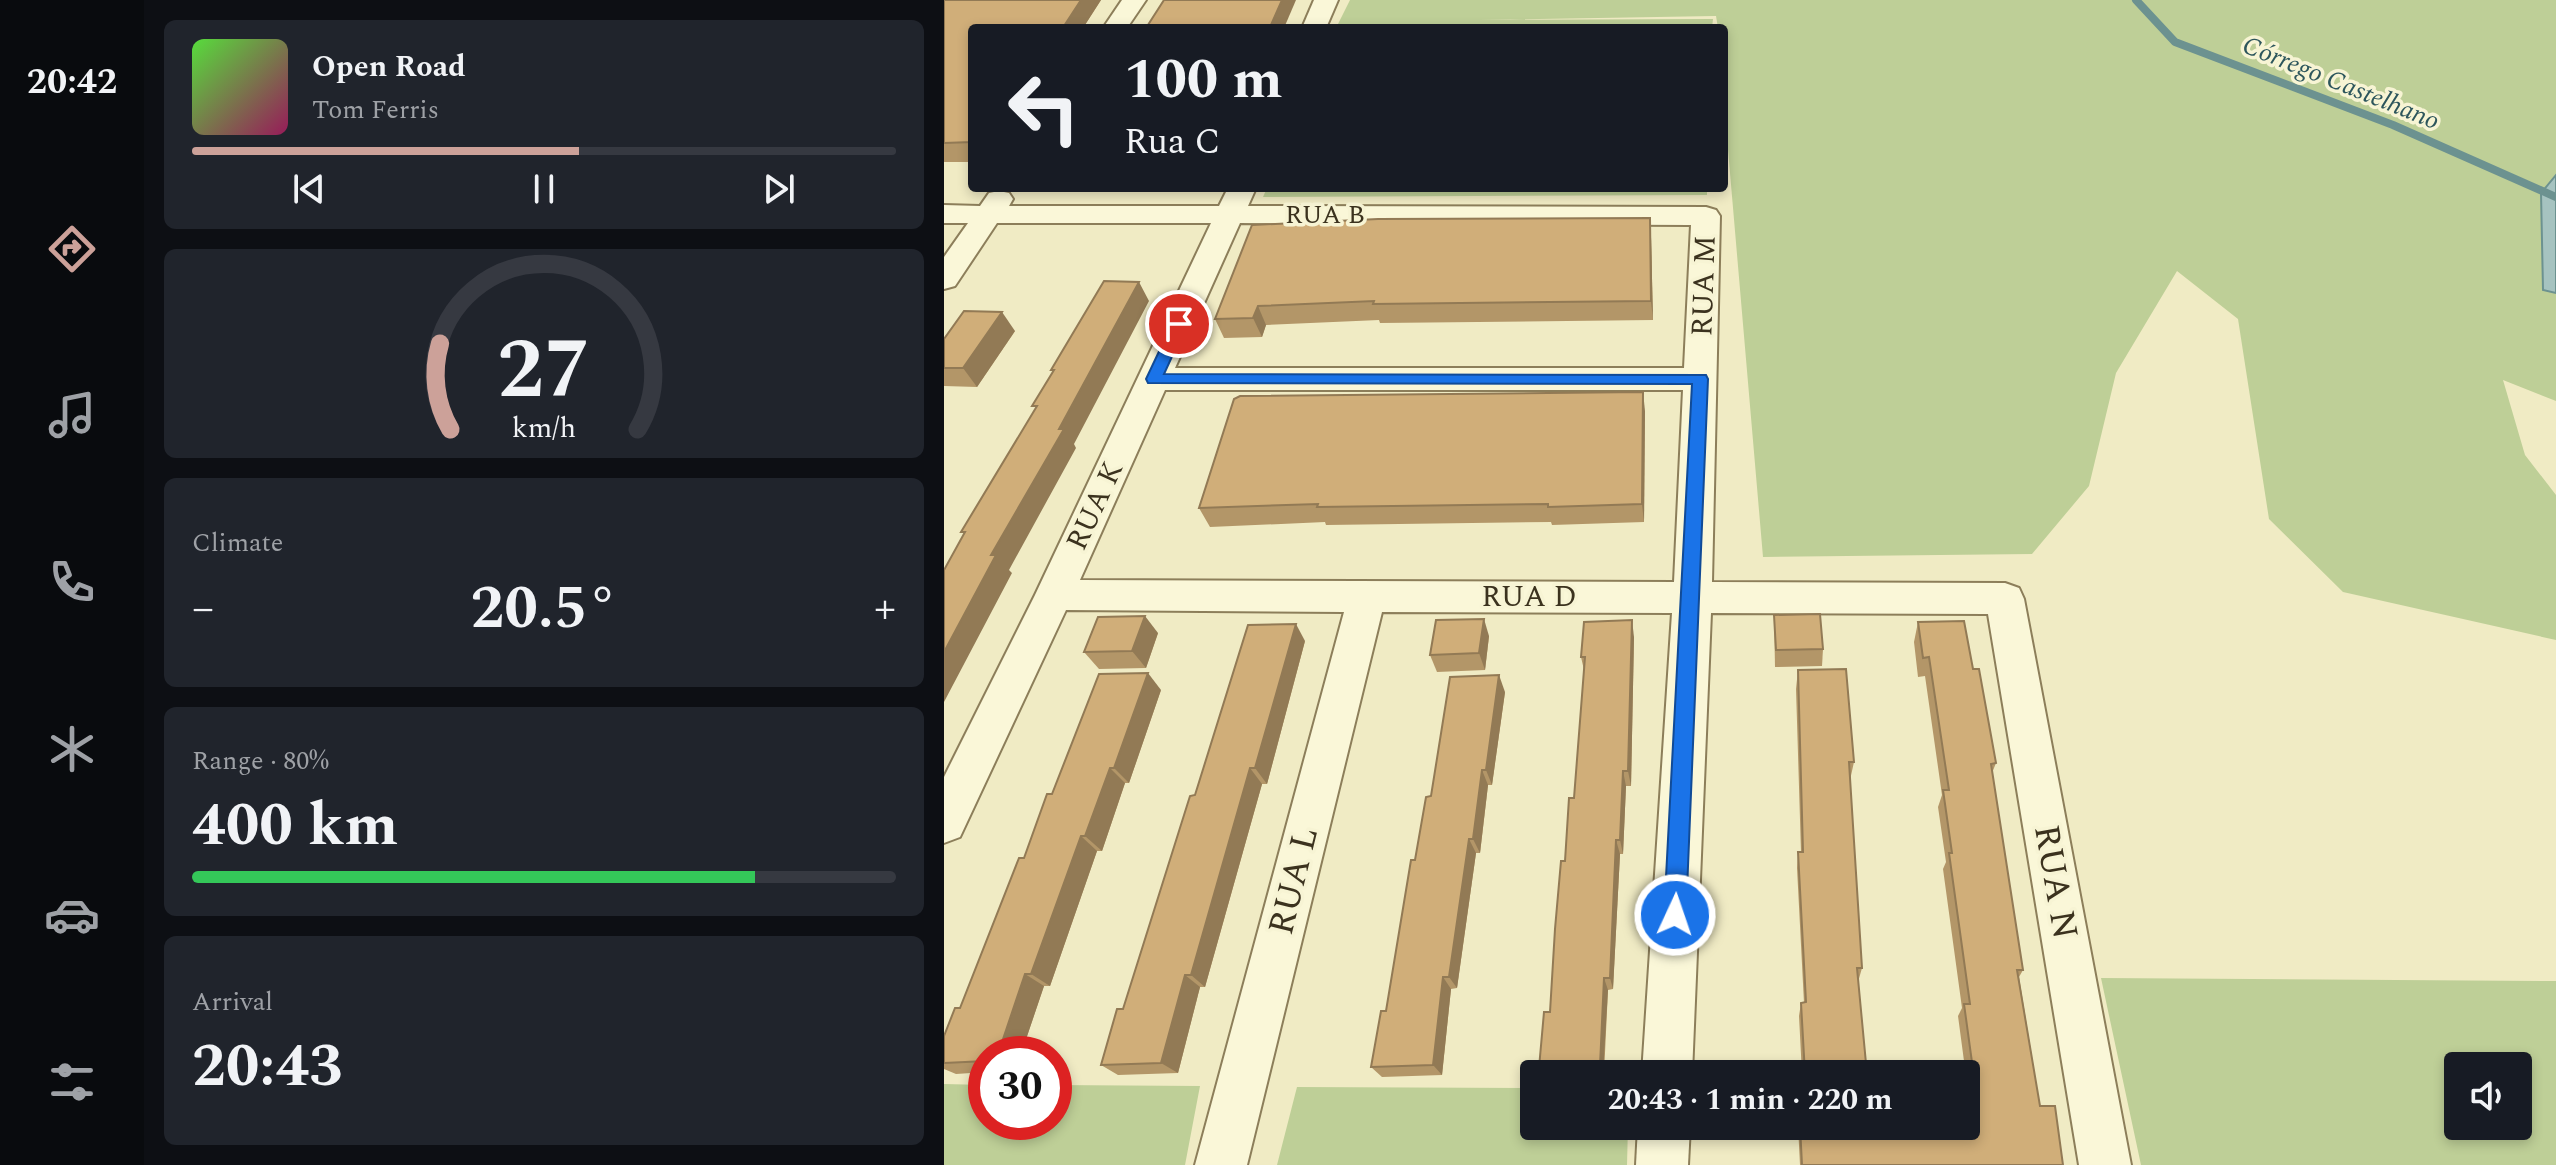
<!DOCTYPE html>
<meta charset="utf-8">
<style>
:root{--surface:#171b24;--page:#20242c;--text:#f1f3f6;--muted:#9ea1a6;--line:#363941;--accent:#cca199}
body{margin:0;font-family:Spectral,serif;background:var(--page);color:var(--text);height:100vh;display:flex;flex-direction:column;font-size:30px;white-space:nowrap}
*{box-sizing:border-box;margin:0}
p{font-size:26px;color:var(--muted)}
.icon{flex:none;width:44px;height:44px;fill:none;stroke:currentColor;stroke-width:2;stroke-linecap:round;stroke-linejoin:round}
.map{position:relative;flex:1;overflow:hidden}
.panel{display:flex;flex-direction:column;gap:20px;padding:20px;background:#0d0f14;width:800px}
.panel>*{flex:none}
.top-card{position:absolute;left:24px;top:24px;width:760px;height:168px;border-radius:8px;box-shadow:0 4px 12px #0003;background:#171b24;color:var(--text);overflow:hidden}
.tools{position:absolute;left:1500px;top:1052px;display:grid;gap:16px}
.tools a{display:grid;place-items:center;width:88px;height:88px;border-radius:8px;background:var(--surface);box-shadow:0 4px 12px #0003;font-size:40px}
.speed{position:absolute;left:24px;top:1036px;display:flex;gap:16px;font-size:40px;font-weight:700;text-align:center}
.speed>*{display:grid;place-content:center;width:104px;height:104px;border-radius:50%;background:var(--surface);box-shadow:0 4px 12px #0003;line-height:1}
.speed .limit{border:12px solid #d22;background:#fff;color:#111}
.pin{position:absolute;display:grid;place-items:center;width:68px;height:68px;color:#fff;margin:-34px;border:4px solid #fff;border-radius:50%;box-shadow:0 2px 8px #0007}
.me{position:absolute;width:88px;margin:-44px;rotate:3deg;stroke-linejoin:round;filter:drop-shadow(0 0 6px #0008)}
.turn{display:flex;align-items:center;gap:28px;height:168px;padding:0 24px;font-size:36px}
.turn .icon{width:104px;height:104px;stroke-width:2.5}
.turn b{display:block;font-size:56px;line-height:68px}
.big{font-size:60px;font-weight:700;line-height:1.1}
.panel .widget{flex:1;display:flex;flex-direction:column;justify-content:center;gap:12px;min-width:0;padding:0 28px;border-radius:12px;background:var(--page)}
.panel .dial{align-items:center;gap:0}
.dial svg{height:208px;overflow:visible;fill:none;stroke:var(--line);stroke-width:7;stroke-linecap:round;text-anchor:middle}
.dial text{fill:var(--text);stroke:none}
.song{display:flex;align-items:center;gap:24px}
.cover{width:96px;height:96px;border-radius:12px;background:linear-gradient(135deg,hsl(110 70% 55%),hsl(330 70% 35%))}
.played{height:8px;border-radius:4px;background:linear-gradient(90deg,var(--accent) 55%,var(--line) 55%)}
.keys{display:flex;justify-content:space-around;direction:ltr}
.heat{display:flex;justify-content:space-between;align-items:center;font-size:44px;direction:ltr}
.charge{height:12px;border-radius:6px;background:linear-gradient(90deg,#34c759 80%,var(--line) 0)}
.trip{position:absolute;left:576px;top:1060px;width:460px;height:80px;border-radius:8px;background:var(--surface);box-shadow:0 4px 12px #0003;font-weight:700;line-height:80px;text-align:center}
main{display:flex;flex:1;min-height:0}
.tabs{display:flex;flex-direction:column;width:144px;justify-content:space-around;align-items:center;background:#090b0e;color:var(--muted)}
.tabs .icon{width:56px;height:56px}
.tabs .on{color:var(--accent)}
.tabs b{font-size:36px;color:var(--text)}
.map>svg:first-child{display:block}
.green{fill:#becf97;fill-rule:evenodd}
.water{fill:#a6c3c0;stroke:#6c9290;stroke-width:2}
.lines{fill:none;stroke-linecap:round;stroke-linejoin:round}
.stream{stroke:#6c9290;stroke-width:8}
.minor-casing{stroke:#8c7e5a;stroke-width:4}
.minor{fill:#faf7d8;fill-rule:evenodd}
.wall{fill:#b39668}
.shaded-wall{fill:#927a55}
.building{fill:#d0ae79;stroke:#927a55;stroke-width:2}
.route{fill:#1a73e8;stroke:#114b97;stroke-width:2}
.labels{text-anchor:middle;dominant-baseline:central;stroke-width:7;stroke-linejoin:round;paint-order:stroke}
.far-water-label{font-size:26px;font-style:italic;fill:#2d565c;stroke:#f7f4d4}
.far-street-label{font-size:26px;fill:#3b321e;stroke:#f7f4d4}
.street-label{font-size:30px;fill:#3b321e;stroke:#f7f4d4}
.near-street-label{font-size:36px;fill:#3b321e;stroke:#f7f4d4}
</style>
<main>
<nav class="tabs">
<b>20:42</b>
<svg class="icon on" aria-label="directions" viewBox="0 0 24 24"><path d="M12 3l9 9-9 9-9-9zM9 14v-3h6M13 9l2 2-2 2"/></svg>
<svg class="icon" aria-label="music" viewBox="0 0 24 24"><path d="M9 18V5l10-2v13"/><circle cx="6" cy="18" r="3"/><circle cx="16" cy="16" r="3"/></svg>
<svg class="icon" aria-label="phone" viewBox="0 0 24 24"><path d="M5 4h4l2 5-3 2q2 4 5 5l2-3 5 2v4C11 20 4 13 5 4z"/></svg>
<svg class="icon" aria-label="climate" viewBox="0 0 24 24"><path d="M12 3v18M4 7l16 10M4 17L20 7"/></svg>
<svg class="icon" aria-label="car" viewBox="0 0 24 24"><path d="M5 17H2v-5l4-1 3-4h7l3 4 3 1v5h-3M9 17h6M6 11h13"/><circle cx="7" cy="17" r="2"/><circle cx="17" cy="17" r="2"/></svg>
<svg class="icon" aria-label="filters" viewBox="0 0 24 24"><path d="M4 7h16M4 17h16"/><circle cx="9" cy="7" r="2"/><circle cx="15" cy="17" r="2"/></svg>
</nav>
<section class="panel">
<div class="widget">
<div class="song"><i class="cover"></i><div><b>Open Road</b><p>Tom Ferris</p></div></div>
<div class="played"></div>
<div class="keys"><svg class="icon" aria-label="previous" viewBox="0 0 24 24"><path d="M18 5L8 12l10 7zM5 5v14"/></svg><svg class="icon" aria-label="pause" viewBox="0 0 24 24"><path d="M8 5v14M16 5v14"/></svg><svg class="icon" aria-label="next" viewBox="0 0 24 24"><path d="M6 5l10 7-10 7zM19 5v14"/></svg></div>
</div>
<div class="widget dial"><svg viewBox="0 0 100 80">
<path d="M14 69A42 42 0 1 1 86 69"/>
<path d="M14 69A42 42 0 0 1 10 36" stroke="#cca199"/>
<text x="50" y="56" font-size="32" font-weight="700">27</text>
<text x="50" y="72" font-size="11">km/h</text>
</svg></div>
<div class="widget"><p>Climate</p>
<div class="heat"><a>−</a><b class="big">20.5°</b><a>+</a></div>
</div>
<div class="widget"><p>Range · 80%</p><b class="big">400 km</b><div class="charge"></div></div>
<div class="widget"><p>Arrival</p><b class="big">20:43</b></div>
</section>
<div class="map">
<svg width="1612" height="1165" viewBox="0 0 1612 1165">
<rect width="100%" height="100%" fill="#f0ebc4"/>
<g class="green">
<path d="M406,0H1612V401L1559,380L1581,455L1612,495V640L1399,592L1325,519L1294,319L1233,271L1172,373L1145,486L1088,554L819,557L780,103V28H774L772,16L535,20L769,19L768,28H392Z"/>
<path d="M323,188H763V195L319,197Z"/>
<path d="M1157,978L1612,981V1165H1197ZM1514,1066H1574V1126H1514Z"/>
<path d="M0,1084L42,1085V1122H110V1085L256,1086L241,1165H0Z"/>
<path d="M353,1087L590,1088V1126H684L683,1165H333Z"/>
</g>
<path class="water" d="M1612,175V293L1599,290L1597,193Z"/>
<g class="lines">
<path class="stream" d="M1192,0L1231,42L1449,125L1612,197"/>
<defs>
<g id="minor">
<path d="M178,0H202L183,28H159Z"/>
<path d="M370,0H394L382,28H358Z"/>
<path d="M284,188H312L304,206L762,207L772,210L776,216L768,582L1061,583L1075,588L1080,599L1187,1165H1135L1044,614L767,613L748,1074H698L728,613L438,612L303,1165H251L400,612L122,610L16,837L0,843V777L91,595L267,223H53L11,286L0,289V257L24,223H0V205L36,206L45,193L55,191L65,193L69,199L65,206H275ZM296,223L747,225L740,368H231ZM221,390H739L730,582L136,580Z"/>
<path d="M694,1126H746L744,1165H692Z"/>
</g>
</defs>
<use href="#minor" class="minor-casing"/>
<use href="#minor" class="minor"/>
</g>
<g class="wall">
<path d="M0,0H157L139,28H28V162H0Z"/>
<path d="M308,225L707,237L709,320L436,323L435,320L322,325L318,337L280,338L271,319Z"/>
<path d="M71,331L33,387L0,386V339Z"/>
<path d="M701,411L700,522L608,525L607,522L382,525L381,522L266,527L255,508Z"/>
<path d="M830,615L879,649L878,666L831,667Z"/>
<path d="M974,622L1029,669L1052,763L1048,773L1079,970L1075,977L1096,1106L1119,1165H856L854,1126H1022L1026,1106L1014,1016L1018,1008L999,869L1002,862L994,807L998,795L981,676L974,677L970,642Z"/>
<path d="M214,633L202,668L155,669L140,652Z"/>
<path d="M545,636L541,670L493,672L486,655Z"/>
<path d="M690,637L687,786H682L679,854H676L669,989L664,990L660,1074H599L595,1068L606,1012L621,861L630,798L640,670L637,657Z"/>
<path d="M361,641L323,784H318L261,987H256L234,1073L174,1075L157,1065L179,1009L251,795Z"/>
<path d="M854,670L910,762L906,780L918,968L914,982L923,1074H858L855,1016L857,1003H860L853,868L854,852H857L852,689Z"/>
<path d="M217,690L185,783H181L158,851H153L106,986H100L77,1054H42V1072L12,1074L0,1069V1036L16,1008L108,794Z"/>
<path d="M561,692L548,785H544L536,853H532L513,988L507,989L498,1075L438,1077L427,1067L442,1011L471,860L487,796Z"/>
</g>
<g class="shaded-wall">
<path d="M137,0H157L139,28H121L120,26Z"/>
<path d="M338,0H352L340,28H328L327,25Z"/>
<path d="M706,218L707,237L709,320L707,301Z"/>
<path d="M195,282L205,301L130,444L132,448L65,570L68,573L0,702V652L47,555Z"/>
<path d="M314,306L322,325L318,337L309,318Z"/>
<path d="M58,312L71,331L33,387L19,368Z"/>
<path d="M699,392L701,411L700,522L698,504Z"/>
<path d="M201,616L214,633L202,668L188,651Z"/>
<path d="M540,619L545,636L541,670L535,653Z"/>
<path d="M688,620L690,637L687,786L684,771Z"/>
<path d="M352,624L361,641L323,784L311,768Z"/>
<path d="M204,673L217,690L185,783L170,768Z"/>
<path d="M555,675L561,692L548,785L542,770Z"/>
<path d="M166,768L181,783L158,851L141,836Z"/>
<path d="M306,768L318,784L261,987L247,975Z"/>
<path d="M538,770L544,785L536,853L529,839Z"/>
<path d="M679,771L682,786L679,854L676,840Z"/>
<path d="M137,836L153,851L106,986L87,974Z"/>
<path d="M525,839L532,853L513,988L505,977Z"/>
<path d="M672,840L676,854L669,989L666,978Z"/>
<path d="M81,974L100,986L77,1054H54Z"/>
<path d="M241,975L256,987L234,1073L217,1063Z"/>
<path d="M499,977L507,989L498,1075L489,1065Z"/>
<path d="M660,978L664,990L659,1074L656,1066Z"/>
</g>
<g class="building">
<path d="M0,0H137L120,26H116L115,28H28V142L0,143Z"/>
<path d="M220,0H338L327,25H324L322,28H202Z"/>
<path d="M706,218L707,301L429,304L430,301L314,306L309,318L271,319L308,225L434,219Z"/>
<path d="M160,281L195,282L115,429H120L47,555H52L0,652V570L21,532H17L93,406H88L110,370H107Z"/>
<path d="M20,311L58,312L19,368H0V339Z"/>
<path d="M699,392L698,504L604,507V504L373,507L374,504L255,508L290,399L296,396Z"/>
<path d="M876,614L879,649L832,650L830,615Z"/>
<path d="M201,616L188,651L140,652L154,617Z"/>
<path d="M540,619L535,653L486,655L492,620Z"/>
<path d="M688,620L684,771H679L676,840H672L666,978H660L656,1066L595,1068L600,1012H606L611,929L617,861H621L625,798H630L641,657H637L640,622Z"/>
<path d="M1020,621L1029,669H1035L1052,763L1047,764L1079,970H1073L1096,1106H1111L1119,1165H858L856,1126H1022V1106H1034L1020,1004H1026L1005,853H1008L999,790H1005L985,657L979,658L974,622Z"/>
<path d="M352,624L311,768H306L247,975H241L217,1063L157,1065L173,1009H179L246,796L251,795L304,625Z"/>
<path d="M902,669L910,762H905L918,968H913L923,1074H861L857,1003L862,1002L854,852H859L854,670Z"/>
<path d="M204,673L170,768H166L141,836H137L87,974H81L54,1054H42V1061L0,1063V1036L11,1008H16L75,858H80L103,794H108L155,674Z"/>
<path d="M555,675L542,770H538L529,839H525L505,977H499L489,1065L427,1067L437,1011H442L467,860H471L482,797L487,796L506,677Z"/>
</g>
<path class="route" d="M235,319L243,324L220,374L762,375L764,379L742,915L739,923L731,926L723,923L720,915L748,384L204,383L202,379L228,324Z"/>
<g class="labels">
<g class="far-water-label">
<text transform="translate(1397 83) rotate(22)">Córrego Castelhano</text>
</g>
<g class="far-street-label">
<text x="381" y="215">RUA B</text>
</g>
<g class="street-label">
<text transform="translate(760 286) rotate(-88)">RUA M</text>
<text transform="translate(151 506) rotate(-65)">RUA K</text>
<text x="585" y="597">RUA D</text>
</g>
<g class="near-street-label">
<text transform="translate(350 881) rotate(-76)">RUA L</text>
<text transform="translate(1111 882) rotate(80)">RUA N</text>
</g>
</g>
</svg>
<div class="tools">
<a><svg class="icon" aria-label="sound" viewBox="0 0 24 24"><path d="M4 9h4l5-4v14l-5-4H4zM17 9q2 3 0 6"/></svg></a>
</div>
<div class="speed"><div class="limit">30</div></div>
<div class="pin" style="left:235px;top:324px;background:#d93025"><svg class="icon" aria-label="arrive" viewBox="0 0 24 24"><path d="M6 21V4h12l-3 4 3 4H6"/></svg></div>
<svg class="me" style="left:731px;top:915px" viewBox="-20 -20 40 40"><circle r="17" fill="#1a73e8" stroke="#fff" stroke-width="3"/><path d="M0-11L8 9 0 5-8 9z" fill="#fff"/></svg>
<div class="trip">20:43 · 1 min · 220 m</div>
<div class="top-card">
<div class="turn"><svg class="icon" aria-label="left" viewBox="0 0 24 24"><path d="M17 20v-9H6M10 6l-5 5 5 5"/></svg><div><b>100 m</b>Rua C</div></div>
</div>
</div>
</main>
